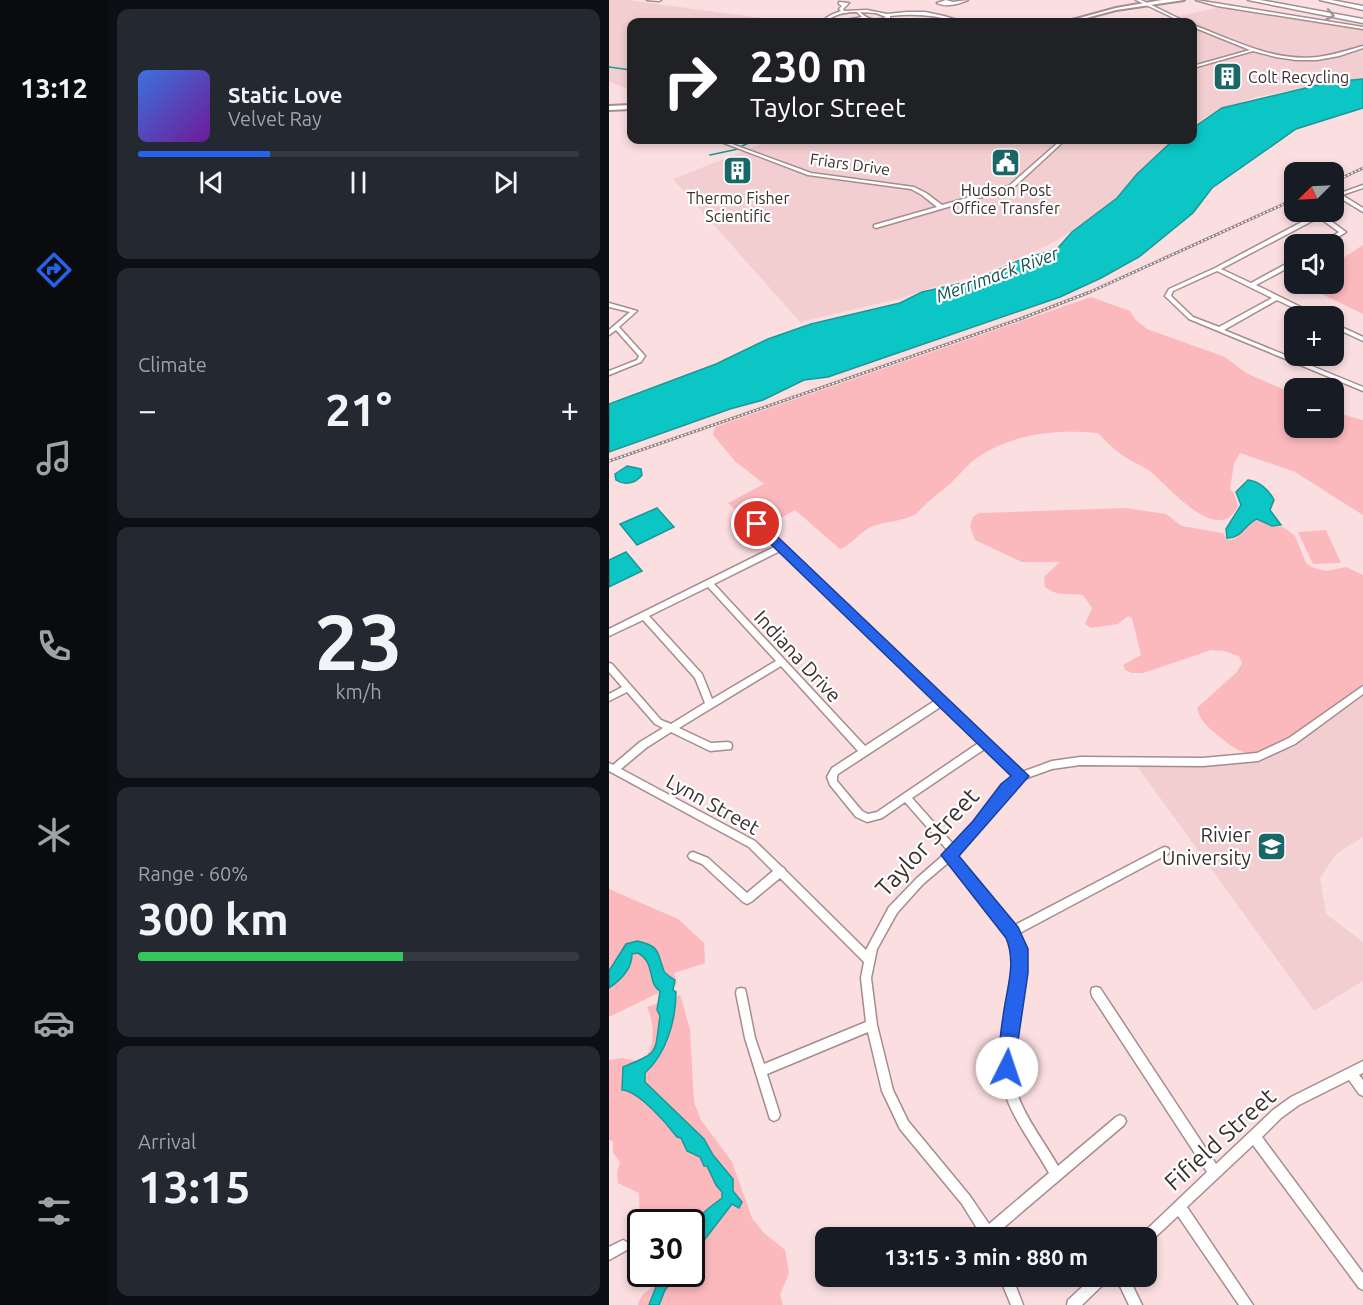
<!DOCTYPE html>
<meta charset="utf-8">
<style>
:root{--surface:#171b24;--page:#242831;--text:#f1f3f6;--muted:#9ea1a6;--line:#363941;--accent:#2563eb}
body{margin:0;font-family:Ubuntu,sans-serif;background:var(--page);color:var(--text);height:100vh;display:flex;flex-direction:column;font-size:22px;white-space:nowrap}
*{box-sizing:border-box;margin:0}
p{font-size:20px;color:var(--muted)}
.icon{flex:none;width:33px;height:33px;fill:none;stroke:currentColor;stroke-width:2;stroke-linecap:round;stroke-linejoin:round}
.map{position:relative;flex:1;overflow:hidden}
.details{display:flex;flex-direction:column;gap:9px;padding:9px;background:#0d0f14;width:501px}
.details>*{flex:none}
.top-card{position:absolute;left:18px;top:18px;width:570px;height:126px;border-radius:12px;box-shadow:0 3px 9px #0003;background:#202124;color:#fff;overflow:hidden}
.needle{width:39px;rotate:246deg}
.buttons{position:absolute;left:675px;top:162px;display:grid;gap:12px}
.buttons a{display:grid;place-items:center;width:60px;height:60px;border-radius:12px;background:var(--surface);box-shadow:0 3px 9px #0003;font-size:30px}
.speed{position:absolute;left:18px;top:1209px;display:flex;gap:12px;font-size:30px;font-weight:700;text-align:center}
.speed>*{display:grid;place-content:center;width:78px;height:78px;border-radius:50%;background:var(--surface);box-shadow:0 3px 9px #0003;line-height:1}
.speed .limit{border:3px solid #111;border-radius:9px;background:#fff;color:#111}
.pin{position:absolute;display:grid;place-items:center;width:51px;height:51px;color:#fff;margin:-26px;border:3px solid #fff;border-radius:50%;box-shadow:0 2px 6px #0007}
.me{position:absolute;width:66px;margin:-33px;rotate:4deg;stroke-linejoin:round;filter:drop-shadow(0 0 4px #0008)}
.turn{display:flex;align-items:center;gap:21px;height:126px;padding:0 24px;font-size:27px}
.turn .icon{width:78px;height:78px;stroke-width:2.5}
.turn b{display:block;font-size:42px;line-height:51px}
.big{font-size:45px;font-weight:600;line-height:1.1}
.details .card{flex:1;display:flex;flex-direction:column;justify-content:center;gap:9px;min-width:0;padding:0 21px;border-radius:12px;background:var(--page)}
.details .dial{align-items:center;gap:0}
.dial b{font-size:78px;line-height:1}
.song{display:flex;align-items:center;gap:18px}
.cover{width:72px;height:72px;border-radius:9px;background:linear-gradient(135deg,hsl(220 70% 55%),hsl(280 70% 35%))}
.played{height:6px;border-radius:3px;background:linear-gradient(90deg,var(--accent) 30%,var(--line) 30%)}
.keys{display:flex;justify-content:space-around;direction:ltr}
.heat{display:flex;justify-content:space-between;align-items:center;font-size:33px;direction:ltr}
.charge{height:9px;border-radius:4px;background:linear-gradient(90deg,#34c759 60%,var(--line) 0)}
.trip{position:absolute;left:206px;top:1227px;width:342px;height:60px;border-radius:12px;background:var(--surface);box-shadow:0 3px 9px #0003;font-weight:600;line-height:60px;text-align:center}
main{display:flex;flex:1;min-height:0}
.tab-bar{display:flex;flex-direction:column;width:108px;justify-content:space-around;align-items:center;background:#090b0e;color:var(--muted)}
.tab-bar .icon{width:42px;height:42px}
.tab-bar .selected{color:var(--accent)}
.tab-bar b{font-size:27px;color:var(--text)}
.map>svg:first-child{display:block}
.built{fill:#f2ced0}
.green{fill:#fbb9be}
.water{fill:#0cc5c5;stroke:#1a9898;stroke-width:1.5}
.lines{fill:none;stroke-linecap:round;stroke-linejoin:round}
.stream{stroke:#1a9898;stroke-width:1.5}
.minor-casing{stroke:#a68c8d;stroke-width:3}
.major-casing{stroke:#a68c8d;stroke-width:4}
.highway-casing{stroke:#a68c8d;stroke-width:3}
.minor{fill:#fff;fill-rule:evenodd}
.major{fill:#fff;fill-rule:evenodd}
.highway{fill:#fff;fill-rule:evenodd}
.rail-casing{stroke:#948082;stroke-width:3}
.rail{stroke:#fff;stroke-width:1.5;stroke-dasharray:2;stroke-linecap:butt}
.oneway{stroke:#9c9798}
.route{fill:#2563eb;stroke:#184099;stroke-width:1.5}
.labels{text-anchor:middle;dominant-baseline:central;stroke-width:4.5;stroke-linejoin:round;paint-order:stroke}
.far-poi-label{font-size:16px;fill:#3a2f30;stroke:#fff}
.far-street-label{font-size:16px;fill:#3a2f30;stroke:#fff}
.far-water-label{font-size:18px;font-style:italic;fill:#0e5151;stroke:#fff}
.street-label{font-size:20px;fill:#3a2f30;stroke:#fff}
.poi-label{font-size:20px;fill:#3a2f30;stroke:#fff;text-anchor:end}
.near-street-label{font-size:24px;fill:#3a2f30;stroke:#fff}
</style>
<main>
<nav class="tab-bar">
<b>13:12</b>
<svg class="icon selected" aria-label="directions" viewBox="0 0 24 24"><path d="M12 3l9 9-9 9-9-9zM9 14v-3h6M13 9l2 2-2 2"/></svg>
<svg class="icon" aria-label="music" viewBox="0 0 24 24"><path d="M9 18V5l10-2v13"/><circle cx="6" cy="18" r="3"/><circle cx="16" cy="16" r="3"/></svg>
<svg class="icon" aria-label="phone" viewBox="0 0 24 24"><path d="M5 4h4l2 5-3 2q2 4 5 5l2-3 5 2v4C11 20 4 13 5 4z"/></svg>
<svg class="icon" aria-label="climate" viewBox="0 0 24 24"><path d="M12 3v18M4 7l16 10M4 17L20 7"/></svg>
<svg class="icon" aria-label="car" viewBox="0 0 24 24"><path d="M5 17H2v-5l4-1 3-4h7l3 4 3 1v5h-3M9 17h6M6 11h13"/><circle cx="7" cy="17" r="2"/><circle cx="17" cy="17" r="2"/></svg>
<svg class="icon" aria-label="filters" viewBox="0 0 24 24"><path d="M4 7h16M4 17h16"/><circle cx="9" cy="7" r="2"/><circle cx="15" cy="17" r="2"/></svg>
</nav>
<section class="details">
<div class="card">
<div class="song"><i class="cover"></i><div><b>Static Love</b><p>Velvet Ray</p></div></div>
<div class="played"></div>
<div class="keys"><svg class="icon" aria-label="previous" viewBox="0 0 24 24"><path d="M18 5L8 12l10 7zM5 5v14"/></svg><svg class="icon" aria-label="pause" viewBox="0 0 24 24"><path d="M8 5v14M16 5v14"/></svg><svg class="icon" aria-label="next" viewBox="0 0 24 24"><path d="M6 5l10 7-10 7zM19 5v14"/></svg></div>
</div>
<div class="card"><p>Climate</p>
<div class="heat"><a>−</a><b class="big">21°</b><a>+</a></div>
</div>
<div class="card dial"><b>23</b><p>km/h</p></div>
<div class="card"><p>Range · 60%</p><b class="big">300 km</b><div class="charge"></div></div>
<div class="card"><p>Arrival</p><b class="big">13:15</b></div>
</section>
<div class="map">
<svg width="754" height="1305" viewBox="0 0 754 1305">
<rect width="100%" height="100%" fill="#fbdee0"/>
<g class="built">
<path d="M0,0H18L180,22H22V91L0,81Z"/>
<path d="M612,7L754,29V79L723,81L707,86L646,97L598,116L584,126V22H543Z"/>
<path d="M163,140H565L533,168L498,209L440,245L365,277L337,283L289,299L191,322L64,179Z"/>
<path d="M754,692V837L727,854L711,878L717,914L754,942V981L705,1011L528,766L630,764L659,757L680,748Z"/>
</g>
<g class="green">
<path d="M754,245V314L692,284H724L725,264Z"/>
<path d="M482,297L521,311L527,320L538,329L616,357L637,373L685,394L686,428H724L725,412L754,420V515L686,472L631,453L625,464L621,489L625,493L629,506C610,548 558,485 541,471C535,467 528,464 521,460C509,453 499,444 489,433C448,429 405,433 369,457C359,464 351,474 342,483C330,493 318,502 307,514C293,522 276,521 262,527C249,533 243,545 231,549L186,510L157,526L152,521L144,525L119,503L155,484L126,461L104,435L106,427Z"/>
<path d="M516,508L557,514L573,526L614,533L618,539L622,540C634,536 637,524 649,520L663,526L674,527L686,536L697,563L702,567L717,571L737,567L754,575V684C730,702 668,755 639,753C628,752 619,743 611,737C601,729 591,721 588,708L628,672L633,663L630,656L615,651L602,650L534,673H523L516,670L514,665L532,655L523,618L519,616L509,624L482,628L476,624L483,608L474,595C459,593 449,597 436,587L435,577L451,562H413L366,540L361,526L364,517L370,513Z"/>
<path d="M717,530L732,563L704,564L689,532Z"/>
<path d="M0,889L69,919L95,943L96,963L65,973L68,984L2,1016H0Z"/>
<path d="M71,995L81,1029L85,1102L92,1120L123,1162L143,1218L155,1233L176,1250L180,1273L171,1295L174,1305H29C32,1289 47,1291 54,1274H82V1222L31,1224L30,1193L9,1183L8,1173L11,1162L4,1153V1141L0,1140V1060L13,1058L28,1061L14,1066C18,1066 24,1065 28,1064C48,1055 46,1023 38,1007Z"/>
</g>
<g class="water">
<path d="M754,79V108L687,129L603,188L584,213L530,257L492,278L451,297L219,377L195,380L154,400L121,409L0,452V404L107,364L159,339L202,324L291,303L313,292L367,280L411,260L448,249L463,232L508,198L528,174L560,144L567,140H584V128L613,108L722,82Z"/>
<path d="M18,466L32,469L33,475C27,483 16,486 7,480L6,474Z"/>
<path d="M639,480C650,481 660,490 665,500L661,510L672,525L663,526L648,519C636,524 632,539 618,538L617,529L632,505L627,492Z"/>
<path d="M48,508L65,527L28,545L11,524Z"/>
<path d="M17,552L33,571L0,587V560Z"/>
<path d="M28,941C52,946 48,953 55,971C57,975 62,977 66,980L64,990L67,992C67,1021 57,1054 36,1073V1082L95,1139L104,1155L124,1179V1191L133,1202L130,1208L123,1204L83,1256C82,1222 86,1218 113,1198V1192L107,1185L98,1166H95L91,1157L78,1151L72,1138L68,1137C59,1125 29,1090 13,1090L14,1067C52,1051 45,1055 51,1016L48,1010L51,991C38,984 47,963 29,953L23,954C23,968 12,980 0,988V971L17,944Z"/>
<path d="M52,1274H69L56,1290L50,1305H40Z"/>
</g>
<g class="lines">
<g class="stream">
<path d="M0,67L22,70"/>
<path d="M133,146L146,140"/>
<path d="M101,155L129,149"/>
</g>
<defs>
<g id="minor">
<path d="M38,0H52L50,1Z"/>
<path d="M337,0L344,2L359,0C349,4 338,8 328,3Z"/>
<path d="M527,0H532L577,22H573Z"/>
<path d="M587,0L754,27V29L608,6Z"/>
<path d="M230,2L240,3L234,9L235,11L258,10L278,14L298,12H316L335,16L354,22H350C327,15 305,13 281,16V18C266,26 265,19 252,20C243,20 234,23 226,22L253,17L248,12C238,12 229,13 220,19L222,22H218L217,18L222,15L232,11L230,9L233,6L230,4ZM251,12L267,13L277,17C267,22 259,20 251,12Z"/>
<path d="M584,25C625,40 664,62 709,57C725,55 739,50 754,46V48L730,56L708,60H687L667,57L644,51L584,68V66L641,50L584,27Z"/>
<path d="M107,140H112L202,173L305,187L317,193L333,205L400,186L452,140H456L404,188L267,228L265,227V225L328,207L313,195L302,189L199,175Z"/>
<path d="M754,185V188L733,195L754,208V212L726,195Z"/>
<path d="M704,216H715L737,232L718,244H713V243L730,232L712,219H707L612,269L642,283L686,259V264L647,285L708,315L709,316H702L668,300L615,330L754,387V391L580,319L556,296L560,289L606,268ZM608,271L663,298L610,327L584,317L562,296L564,291Z"/>
<path d="M0,303L28,311L10,327L36,356L32,362L0,375V371L28,360L30,356L7,330L0,335V330L21,312L0,307Z"/>
<path d="M724,323L754,337V341L724,327Z"/>
<path d="M145,522H151L413,772L443,761L471,757L594,758L648,753L680,738L754,686V694L686,744L649,761L594,766L471,765L443,769L415,779L400,791L358,845L346,856L382,897L404,926L553,848L556,847L559,848L561,851L559,854L409,934C429,980 398,1028 404,1075C407,1107 434,1139 449,1166L507,1117L511,1115L515,1117L517,1121L515,1125L386,1235L387,1238H374L353,1204L291,1129L273,1091L259,1032L158,1074L171,1115L169,1119L165,1121L161,1119L136,1038L127,993L128,989L132,988L136,989L137,993L146,1038L155,1064L257,1022L252,978L255,962L171,878L142,902L138,904L134,902L93,864L81,859L79,856L81,853L84,852L99,858L138,893L164,871L140,847L0,771V763L4,765L31,742L54,728L46,724L18,692L0,701V694L13,687L0,672V663L3,664L52,720L62,724L96,703L86,678L34,620L0,636V629L167,546L145,526L144,524ZM171,551L327,700L256,746L105,584ZM99,587L167,661L103,699L93,674L40,616ZM172,666L249,751L223,768L218,777L221,785L247,817L258,822L273,818L296,802L339,851L308,878L280,907L257,950L177,871L175,868L173,867L146,841L12,769L37,748L62,732L101,751L122,749L123,746L122,743L119,742L102,743L70,728ZM333,706L371,742L268,812L259,814L253,811L228,781V777L229,774ZM377,748L406,776L394,785L352,839L345,845L303,798ZM340,862C356,882 374,901 389,922C394,929 400,936 403,945C415,980 388,1036 392,1076C396,1110 424,1144 440,1173L380,1224L361,1196L299,1121L284,1090L268,1025L262,978L268,949L288,913L314,884Z"/>
<path d="M487,987L491,988L607,1164L664,1110L682,1097L754,1061V1073L750,1075L754,1080V1096L750,1094L740,1080L690,1105L672,1118L653,1137L754,1273V1290L750,1288L644,1145L578,1207L644,1305H630L569,1216L541,1242L537,1244V1238H531L533,1234L598,1172L483,996L482,992L483,988Z"/>
<path d="M14,1240L18,1242L20,1246L18,1250L0,1260V1247Z"/>
<path d="M390,1276H403L414,1305H402Z"/>
<path d="M485,1276H501L499,1280L473,1305H458L459,1300Z"/>
<path d="M506,1276H519L533,1305H520Z"/>
</g>
<g id="major">
<path d="M553,0H575L507,10L462,22H456L507,8Z"/>
<path d="M22,105V109L0,110V106Z"/>
</g>
<g id="highway">
<path d="M639,0H651L754,19V23Z"/>
<path d="M711,0H722L754,6V10Z"/>
</g>
</defs>
<use href="#minor" class="minor-casing"/>
<use href="#major" class="major-casing"/>
<use href="#highway" class="highway-casing"/>
<use href="#minor" class="minor"/>
<use href="#major" class="major"/>
<use href="#highway" class="highway"/>
<defs>
<g id="rail">
<path d="M724,182L754,168"/>
<path d="M0,461L411,319L481,292L686,199"/>
</g>
</defs>
<use href="#rail" class="rail-casing"/>
<use href="#rail" class="rail"/>
</g>
<defs><path id="oneway-chevron" d="M-2-3.5L2.5 0L-2 3.5" fill="none" stroke-width="1.6" stroke-linecap="round" stroke-linejoin="round" transform="scale(1.5)"/></defs>
<use class="oneway" href="#oneway-chevron" transform="translate(721 15) rotate(10)"/>
<path class="route" d="M148,520L152,521L420,776L350,856L409,927L419,949V973L404,1075L398,1078L391,1075L389,1068C390,1051 391,1034 394,1017C397,990 408,964 397,938L332,855L364,821L392,784L402,776L144,527L142,524Z"/>
<defs>
<symbol id="building-square" viewBox="-11 -11 22 22"><rect x="-9" y="-9" width="18" height="18" rx="4" fill="#196767" stroke="#fff"/><path d="M-4-6H4V6H1V3H-1V6H-4ZM-2.5-4.3h1.7v1.8h-1.7ZM.8-4.3h1.7v1.8H.8ZM-2.5-1h1.7V.8h-1.7ZM.8-1h1.7V.8H.8Z" fill="#fff"/></symbol>
<symbol id="civic-square" viewBox="-11 -11 22 22"><rect x="-9" y="-9" width="18" height="18" rx="4" fill="#196767" stroke="#fff"/><path d="M-.6-6.5H3V-4.5H.6V-3L4-1V1h2V6H-6V1h2V-1L-.6-3ZM-1.2 2.5V6h2.4V2.5Z" fill="#fff"/></symbol>
<symbol id="university-square" viewBox="-11 -11 22 22"><rect x="-9" y="-9" width="18" height="18" rx="4" fill="#196767" stroke="#fff"/><path d="M0-5L7-2L0 1L-7-2ZM-4 1L0 2.5L4 1V4Q0 6-4 4Z" fill="#fff"/></symbol>
</defs>
<g fill-rule="evenodd">
<use href="#building-square" x="602" y="60" width="33" height="33"/>
<use href="#civic-square" x="380" y="146" width="33" height="33"/>
<use href="#building-square" x="112" y="154" width="33" height="33"/>
<use href="#university-square" x="646" y="830" width="33" height="33"/>
</g>
<g class="labels">
<g class="far-poi-label">
<text x="639" y="77" text-anchor="start">Colt Recycling</text>
<text x="397" y="190">Hudson Post<tspan x="397" dy="18">Office Transfer</tspan></text>
<text x="129" y="198">Thermo Fisher<tspan x="129" dy="18">Scientific</tspan></text>
</g>
<g class="far-street-label">
<text transform="translate(241 164) rotate(8)">Friars Drive</text>
</g>
<g class="far-water-label">
<text transform="translate(388 274) rotate(-20)">Merrimack River</text>
</g>
<g class="street-label">
<text transform="translate(189 656) rotate(47)">Indiana Drive</text>
<text transform="translate(104 804) rotate(29)">Lynn Street</text>
</g>
<g class="poi-label">
<text x="642" y="834">Rivier<tspan x="642" dy="23">University</tspan></text>
</g>
<g class="near-street-label">
<text transform="translate(318 842) rotate(-47)">Taylor Street</text>
<text transform="translate(611 1139) rotate(-42)">Fifield Street</text>
</g>
</g>
</svg>
<div class="buttons">
<a><svg class="needle" viewBox="-14 -14 28 28"><path d="M0-13l5 13h-10z" fill="#e53935"/><path d="M0 13l5-13h-10z" fill="#9ea1a6"/></svg></a>
<a><svg class="icon" aria-label="sound" viewBox="0 0 24 24"><path d="M4 9h4l5-4v14l-5-4H4zM17 9q2 3 0 6"/></svg></a>
<a>+</a>
<a>−</a>
</div>
<div class="speed"><div class="limit">30</div></div>
<div class="pin" style="left:148px;top:524px;background:#d93025"><svg class="icon" aria-label="arrive" viewBox="0 0 24 24"><path d="M6 21V4h12l-3 4 3 4H6"/></svg></div>
<svg class="me" style="left:398px;top:1068px" viewBox="-20 -20 40 40"><circle r="19" fill="#fff"/><path d="M0-13L10 11 0 6-10 11z" fill="#2563eb"/></svg>
<div class="trip">13:15 · 3 min · 880 m</div>
<div class="top-card">
<div class="turn"><svg class="icon" aria-label="right" viewBox="0 0 24 24"><path d="M7 20v-9h11M14 6l5 5-5 5"/></svg><div><b>230 m</b>Taylor Street</div></div>
</div>
</div>
</main>
